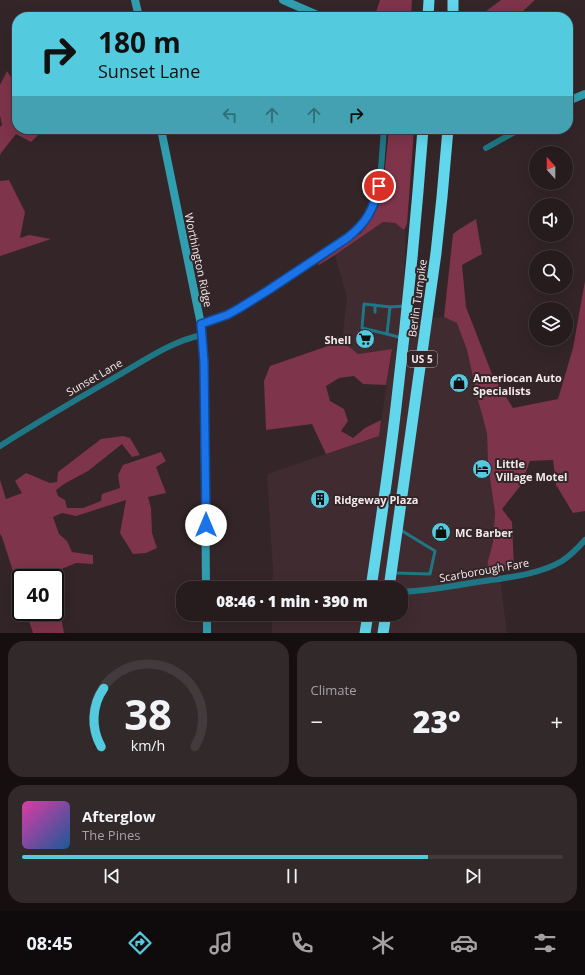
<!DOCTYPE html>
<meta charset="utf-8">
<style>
:root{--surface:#261c1e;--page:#32292b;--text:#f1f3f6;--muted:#a4a1a4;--line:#423a3c;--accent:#54cade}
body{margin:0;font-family:"Open Sans",sans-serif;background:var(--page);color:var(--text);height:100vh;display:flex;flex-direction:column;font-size:15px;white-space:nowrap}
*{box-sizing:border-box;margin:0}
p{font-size:13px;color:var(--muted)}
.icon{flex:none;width:22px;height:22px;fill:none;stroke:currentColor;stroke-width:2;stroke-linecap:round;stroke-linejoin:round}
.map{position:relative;height:633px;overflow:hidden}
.panel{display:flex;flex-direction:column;gap:8px;padding:8px;background:#150f10;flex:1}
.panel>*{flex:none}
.hud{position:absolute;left:12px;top:12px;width:561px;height:122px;border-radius:16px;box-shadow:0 4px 16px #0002,0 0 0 1px var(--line);background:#54cade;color:#111;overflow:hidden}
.needle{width:26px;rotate:339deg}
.fabs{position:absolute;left:529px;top:146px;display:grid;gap:8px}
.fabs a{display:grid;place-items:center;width:44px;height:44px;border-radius:50%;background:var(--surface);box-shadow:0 4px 16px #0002,0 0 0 1px var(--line);font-size:20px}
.speed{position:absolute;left:12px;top:569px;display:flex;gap:8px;font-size:20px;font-weight:700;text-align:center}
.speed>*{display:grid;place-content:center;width:52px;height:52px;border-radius:50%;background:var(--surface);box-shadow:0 4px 16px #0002,0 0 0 1px var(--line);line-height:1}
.speed .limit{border:2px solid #111;border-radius:6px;background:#fff;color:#111}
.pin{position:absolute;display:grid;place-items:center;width:34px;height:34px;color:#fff;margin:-17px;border:2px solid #fff;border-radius:50%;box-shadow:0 1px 4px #0007}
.me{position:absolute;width:44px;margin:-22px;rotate:0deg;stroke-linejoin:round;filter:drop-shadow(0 0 3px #0008)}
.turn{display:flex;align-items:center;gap:14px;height:84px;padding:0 20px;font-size:18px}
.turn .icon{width:52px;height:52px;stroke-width:2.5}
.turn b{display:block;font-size:28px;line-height:34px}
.lanes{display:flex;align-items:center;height:38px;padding:0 20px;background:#0003;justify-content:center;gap:20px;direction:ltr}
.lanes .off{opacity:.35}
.big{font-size:30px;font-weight:800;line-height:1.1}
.panel .tile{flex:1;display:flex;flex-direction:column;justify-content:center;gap:6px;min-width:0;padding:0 14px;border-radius:16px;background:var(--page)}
.panel .dial{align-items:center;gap:0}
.dial svg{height:104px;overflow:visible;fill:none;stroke:var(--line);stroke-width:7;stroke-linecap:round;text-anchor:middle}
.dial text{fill:var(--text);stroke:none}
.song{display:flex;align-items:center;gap:12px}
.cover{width:48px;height:48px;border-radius:6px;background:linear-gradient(135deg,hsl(320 70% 55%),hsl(210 70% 35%))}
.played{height:4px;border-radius:2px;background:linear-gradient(90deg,var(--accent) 75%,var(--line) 75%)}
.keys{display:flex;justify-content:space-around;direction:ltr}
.heat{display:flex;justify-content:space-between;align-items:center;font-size:22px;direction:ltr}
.panel .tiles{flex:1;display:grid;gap:8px;grid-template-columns:1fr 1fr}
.tile:last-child{grid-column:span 2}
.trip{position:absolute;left:176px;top:581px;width:232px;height:40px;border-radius:16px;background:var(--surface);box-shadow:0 4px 16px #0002,0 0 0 1px var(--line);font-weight:800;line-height:40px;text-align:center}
.tab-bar{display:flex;height:64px;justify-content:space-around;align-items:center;background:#0f0b0c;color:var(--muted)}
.tab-bar .icon{width:28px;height:28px}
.tab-bar .active{color:var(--accent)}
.tab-bar b{font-size:18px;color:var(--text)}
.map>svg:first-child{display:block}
.built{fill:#402b30}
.green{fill:#7e344b}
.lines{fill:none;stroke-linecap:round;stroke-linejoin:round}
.lane{stroke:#1f7684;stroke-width:3}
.street{stroke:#1f7684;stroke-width:6}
.secondary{stroke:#319eb0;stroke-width:8}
.highway{stroke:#62d6eb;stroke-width:11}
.route-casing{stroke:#114b97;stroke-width:10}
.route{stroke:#1a73e8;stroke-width:7}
.labels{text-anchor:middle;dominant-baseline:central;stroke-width:4;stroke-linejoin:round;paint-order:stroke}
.shield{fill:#332528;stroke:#b9aeb0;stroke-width:1}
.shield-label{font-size:10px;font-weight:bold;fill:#f3e9eb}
.street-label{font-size:11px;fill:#f3e9eb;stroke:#332528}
.poi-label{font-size:11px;font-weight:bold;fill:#f3e9eb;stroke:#332528;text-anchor:start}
</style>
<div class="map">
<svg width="585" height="633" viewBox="0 0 585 633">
<rect width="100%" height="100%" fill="#332528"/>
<path class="built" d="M383,222L395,223L406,231L402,321L444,317L457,322L467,350L478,400L487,433L488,464L495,513L493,542L488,561V573L499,571L507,633H272V614H401V588H272L273,570L267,474L379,436L392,349L358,354L342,341L347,298L335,255Z"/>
<g class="green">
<path d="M380,0H412L411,17H360L361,15H375Z"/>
<path d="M501,0H535L524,10L520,17H478Z"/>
<path d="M7,71L14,82L17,91V129H41L38,135L31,142L16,134L1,153L0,155V127L2,125L0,115V85Z"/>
<path d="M389,129H414L407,224L404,230L395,223L383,222L335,255L319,265L318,264L361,233L373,217L382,198Z"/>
<path d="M9,180L25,212L20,238L29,235L51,239L0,256V181Z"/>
<path d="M476,219L482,254L462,265L466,307L492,374L513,408L558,399L573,348L585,281V511L573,513L556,485L553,460L530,461L521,485L502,509L512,522L514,568L487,573L488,561L493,542L495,513L488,464L487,433L478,400L467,350L457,323L444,317L453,234L458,230Z"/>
<path d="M342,341L358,354L392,349L386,385L363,384L354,376L339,378L326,386L330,401L344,409L348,421L341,431L353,438L365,428L381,420L379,436L326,454L312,424L266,430L264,381L270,366Z"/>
<path d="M123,436L130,438L140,455L132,457L122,444L88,471L64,484L56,490L58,496L65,500L67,508H83L101,501L102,494L120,488L118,475L123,465L161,452L166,461L156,467L166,493L148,497L151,508L152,533L157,548L146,553L133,554L120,533L126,500L76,516L62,513L53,517L59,534L67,541L72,552L93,555V564L76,563L59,570V607L64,633H33L26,612H55V578H21V596L2,537L0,534V480L6,499L22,493L15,481L26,473L50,483L57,482L58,472L101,439Z"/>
</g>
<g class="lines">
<g class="lane">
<path d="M375,312V305"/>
<path d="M387,334L362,328L364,304L390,307"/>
<path d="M402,338L387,334L390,307L405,306"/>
<path d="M393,573L430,574L435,551L399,529"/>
</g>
<g class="street">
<path d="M486,148L520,129"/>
<path d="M201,324L227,315L238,309L267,291L347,238C353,233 359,228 364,221C383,197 381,159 384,129"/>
<path d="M0,446C39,421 79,398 119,375C145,360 172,341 202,335"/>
<path d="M401,592C424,591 448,587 471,583C500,578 537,576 562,561C571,555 578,548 585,540"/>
</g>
<g class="secondary">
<path d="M135,0L139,17"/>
<path d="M283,0L322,17"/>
<path d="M568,101L585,94"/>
<path d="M161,129L198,310L201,324L204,362L206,588"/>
<path d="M207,614V633"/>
</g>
<g class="highway">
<path d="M428,17L429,0"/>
<path d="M453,17V0"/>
<path d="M371,588C380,528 389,468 396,407C407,315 416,222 423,129"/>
<path d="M389,588L436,253L442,197L448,129"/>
<path d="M365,633L368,614"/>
<path d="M383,633L386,614"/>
</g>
</g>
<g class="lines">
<defs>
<path id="route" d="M206,525L204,362L201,324L227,315L238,309L267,291L347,238C366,223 373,211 379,186"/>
</defs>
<use href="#route" class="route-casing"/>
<use href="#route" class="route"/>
</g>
<defs>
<symbol id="supermarket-disc" viewBox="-11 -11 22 22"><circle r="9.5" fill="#54cade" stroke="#332528"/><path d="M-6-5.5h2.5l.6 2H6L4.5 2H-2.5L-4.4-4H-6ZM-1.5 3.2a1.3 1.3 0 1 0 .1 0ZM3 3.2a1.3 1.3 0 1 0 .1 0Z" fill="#111"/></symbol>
<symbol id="shop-disc" viewBox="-11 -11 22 22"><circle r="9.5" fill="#54cade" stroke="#332528"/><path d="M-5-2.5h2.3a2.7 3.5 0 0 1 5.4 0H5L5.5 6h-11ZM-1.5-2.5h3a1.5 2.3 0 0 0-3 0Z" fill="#111"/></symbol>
<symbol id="hotel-disc" viewBox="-11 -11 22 22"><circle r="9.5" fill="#54cade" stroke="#332528"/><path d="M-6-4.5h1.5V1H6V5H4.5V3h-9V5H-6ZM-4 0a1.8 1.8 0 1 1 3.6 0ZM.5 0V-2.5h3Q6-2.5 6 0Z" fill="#111"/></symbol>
<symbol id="building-disc" viewBox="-11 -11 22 22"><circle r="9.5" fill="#54cade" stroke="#332528"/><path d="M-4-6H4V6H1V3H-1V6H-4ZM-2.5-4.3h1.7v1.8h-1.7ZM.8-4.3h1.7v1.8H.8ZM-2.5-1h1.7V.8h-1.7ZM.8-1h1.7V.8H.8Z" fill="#111"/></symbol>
</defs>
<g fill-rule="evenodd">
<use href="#supermarket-disc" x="354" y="328" width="22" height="22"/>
<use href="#shop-disc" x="448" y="372" width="22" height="22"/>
<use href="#hotel-disc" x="471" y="458" width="22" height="22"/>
<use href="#building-disc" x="309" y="488" width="22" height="22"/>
<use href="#shop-disc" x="430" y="521" width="22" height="22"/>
</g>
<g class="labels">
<rect class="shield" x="407" y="351" width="30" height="16" rx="3"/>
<g class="shield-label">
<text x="422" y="359">US 5</text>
</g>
<g class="street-label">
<text transform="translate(199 260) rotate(78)">Worthington Ridge</text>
<text transform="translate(417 298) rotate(-82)">Berlin Turnpike</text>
<text transform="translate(94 377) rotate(-30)">Sunset Lane</text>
<text transform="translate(484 570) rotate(-10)">Scarborough Fare</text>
</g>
<g class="poi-label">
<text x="351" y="339" text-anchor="end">Shell</text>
<text x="473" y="377">Ameriocan Auto<tspan x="473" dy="13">Specialists</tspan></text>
<text x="496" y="463">Little<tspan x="496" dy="13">Village Motel</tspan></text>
<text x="334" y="499">Ridgeway Plaza</text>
<text x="455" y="532">MC Barber</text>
</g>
</g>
</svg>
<div class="fabs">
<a><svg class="needle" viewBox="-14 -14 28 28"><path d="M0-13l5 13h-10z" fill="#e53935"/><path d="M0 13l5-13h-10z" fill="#a4a1a4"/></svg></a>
<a><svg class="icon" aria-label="sound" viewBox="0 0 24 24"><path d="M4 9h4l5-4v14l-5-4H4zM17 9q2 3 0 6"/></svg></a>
<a><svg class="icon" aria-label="search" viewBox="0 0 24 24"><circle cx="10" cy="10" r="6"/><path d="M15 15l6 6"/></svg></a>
<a><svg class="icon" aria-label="layers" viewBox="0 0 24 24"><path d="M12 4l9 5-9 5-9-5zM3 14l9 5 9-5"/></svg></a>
</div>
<div class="speed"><div class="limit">40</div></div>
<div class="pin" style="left:379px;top:186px;background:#d93025"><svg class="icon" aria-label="arrive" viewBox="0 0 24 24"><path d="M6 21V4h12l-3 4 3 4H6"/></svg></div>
<svg class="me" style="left:206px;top:525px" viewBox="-20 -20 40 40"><circle r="19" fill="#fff"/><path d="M0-13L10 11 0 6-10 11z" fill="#1a73e8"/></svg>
<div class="trip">08:46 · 1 min · 390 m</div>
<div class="hud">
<div class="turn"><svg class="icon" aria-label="right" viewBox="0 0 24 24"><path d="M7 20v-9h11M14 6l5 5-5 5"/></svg><div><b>180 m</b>Sunset Lane</div></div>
<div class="lanes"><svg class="icon off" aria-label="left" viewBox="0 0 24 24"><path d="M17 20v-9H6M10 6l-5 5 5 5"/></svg><svg class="icon off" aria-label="ahead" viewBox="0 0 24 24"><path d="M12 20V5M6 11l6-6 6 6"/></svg><svg class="icon off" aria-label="ahead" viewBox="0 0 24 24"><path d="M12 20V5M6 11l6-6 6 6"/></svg><svg class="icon" aria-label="right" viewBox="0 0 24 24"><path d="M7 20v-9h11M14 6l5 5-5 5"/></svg></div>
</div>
</div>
<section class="panel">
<div class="tiles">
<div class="tile dial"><svg viewBox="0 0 100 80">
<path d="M14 69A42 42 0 1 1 86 69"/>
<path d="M14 69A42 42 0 0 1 16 24" stroke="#54cade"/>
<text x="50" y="56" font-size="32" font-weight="700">38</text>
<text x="50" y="72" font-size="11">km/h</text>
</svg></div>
<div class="tile"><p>Climate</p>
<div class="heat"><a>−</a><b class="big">23°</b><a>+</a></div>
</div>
<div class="tile">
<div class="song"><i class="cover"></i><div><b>Afterglow</b><p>The Pines</p></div></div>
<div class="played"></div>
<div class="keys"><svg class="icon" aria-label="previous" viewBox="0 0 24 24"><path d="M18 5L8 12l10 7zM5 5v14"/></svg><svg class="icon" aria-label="pause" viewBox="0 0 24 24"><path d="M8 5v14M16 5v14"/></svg><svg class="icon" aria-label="next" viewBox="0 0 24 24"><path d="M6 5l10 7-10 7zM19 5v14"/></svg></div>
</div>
</div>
</section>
<nav class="tab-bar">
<b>08:45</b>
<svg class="icon active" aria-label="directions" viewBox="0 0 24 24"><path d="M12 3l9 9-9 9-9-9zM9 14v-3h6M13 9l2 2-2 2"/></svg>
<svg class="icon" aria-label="music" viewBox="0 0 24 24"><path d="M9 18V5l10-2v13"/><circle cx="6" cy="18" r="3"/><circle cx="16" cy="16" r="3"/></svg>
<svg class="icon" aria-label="phone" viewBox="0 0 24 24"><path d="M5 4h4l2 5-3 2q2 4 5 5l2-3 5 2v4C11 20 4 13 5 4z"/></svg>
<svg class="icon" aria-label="climate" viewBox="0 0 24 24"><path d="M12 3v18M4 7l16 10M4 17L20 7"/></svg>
<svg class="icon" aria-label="car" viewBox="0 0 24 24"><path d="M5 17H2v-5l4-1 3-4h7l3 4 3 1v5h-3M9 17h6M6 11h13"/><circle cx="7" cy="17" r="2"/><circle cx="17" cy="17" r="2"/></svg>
<svg class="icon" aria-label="filters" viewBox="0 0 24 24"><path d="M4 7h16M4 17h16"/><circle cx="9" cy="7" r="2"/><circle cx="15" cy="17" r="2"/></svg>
</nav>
